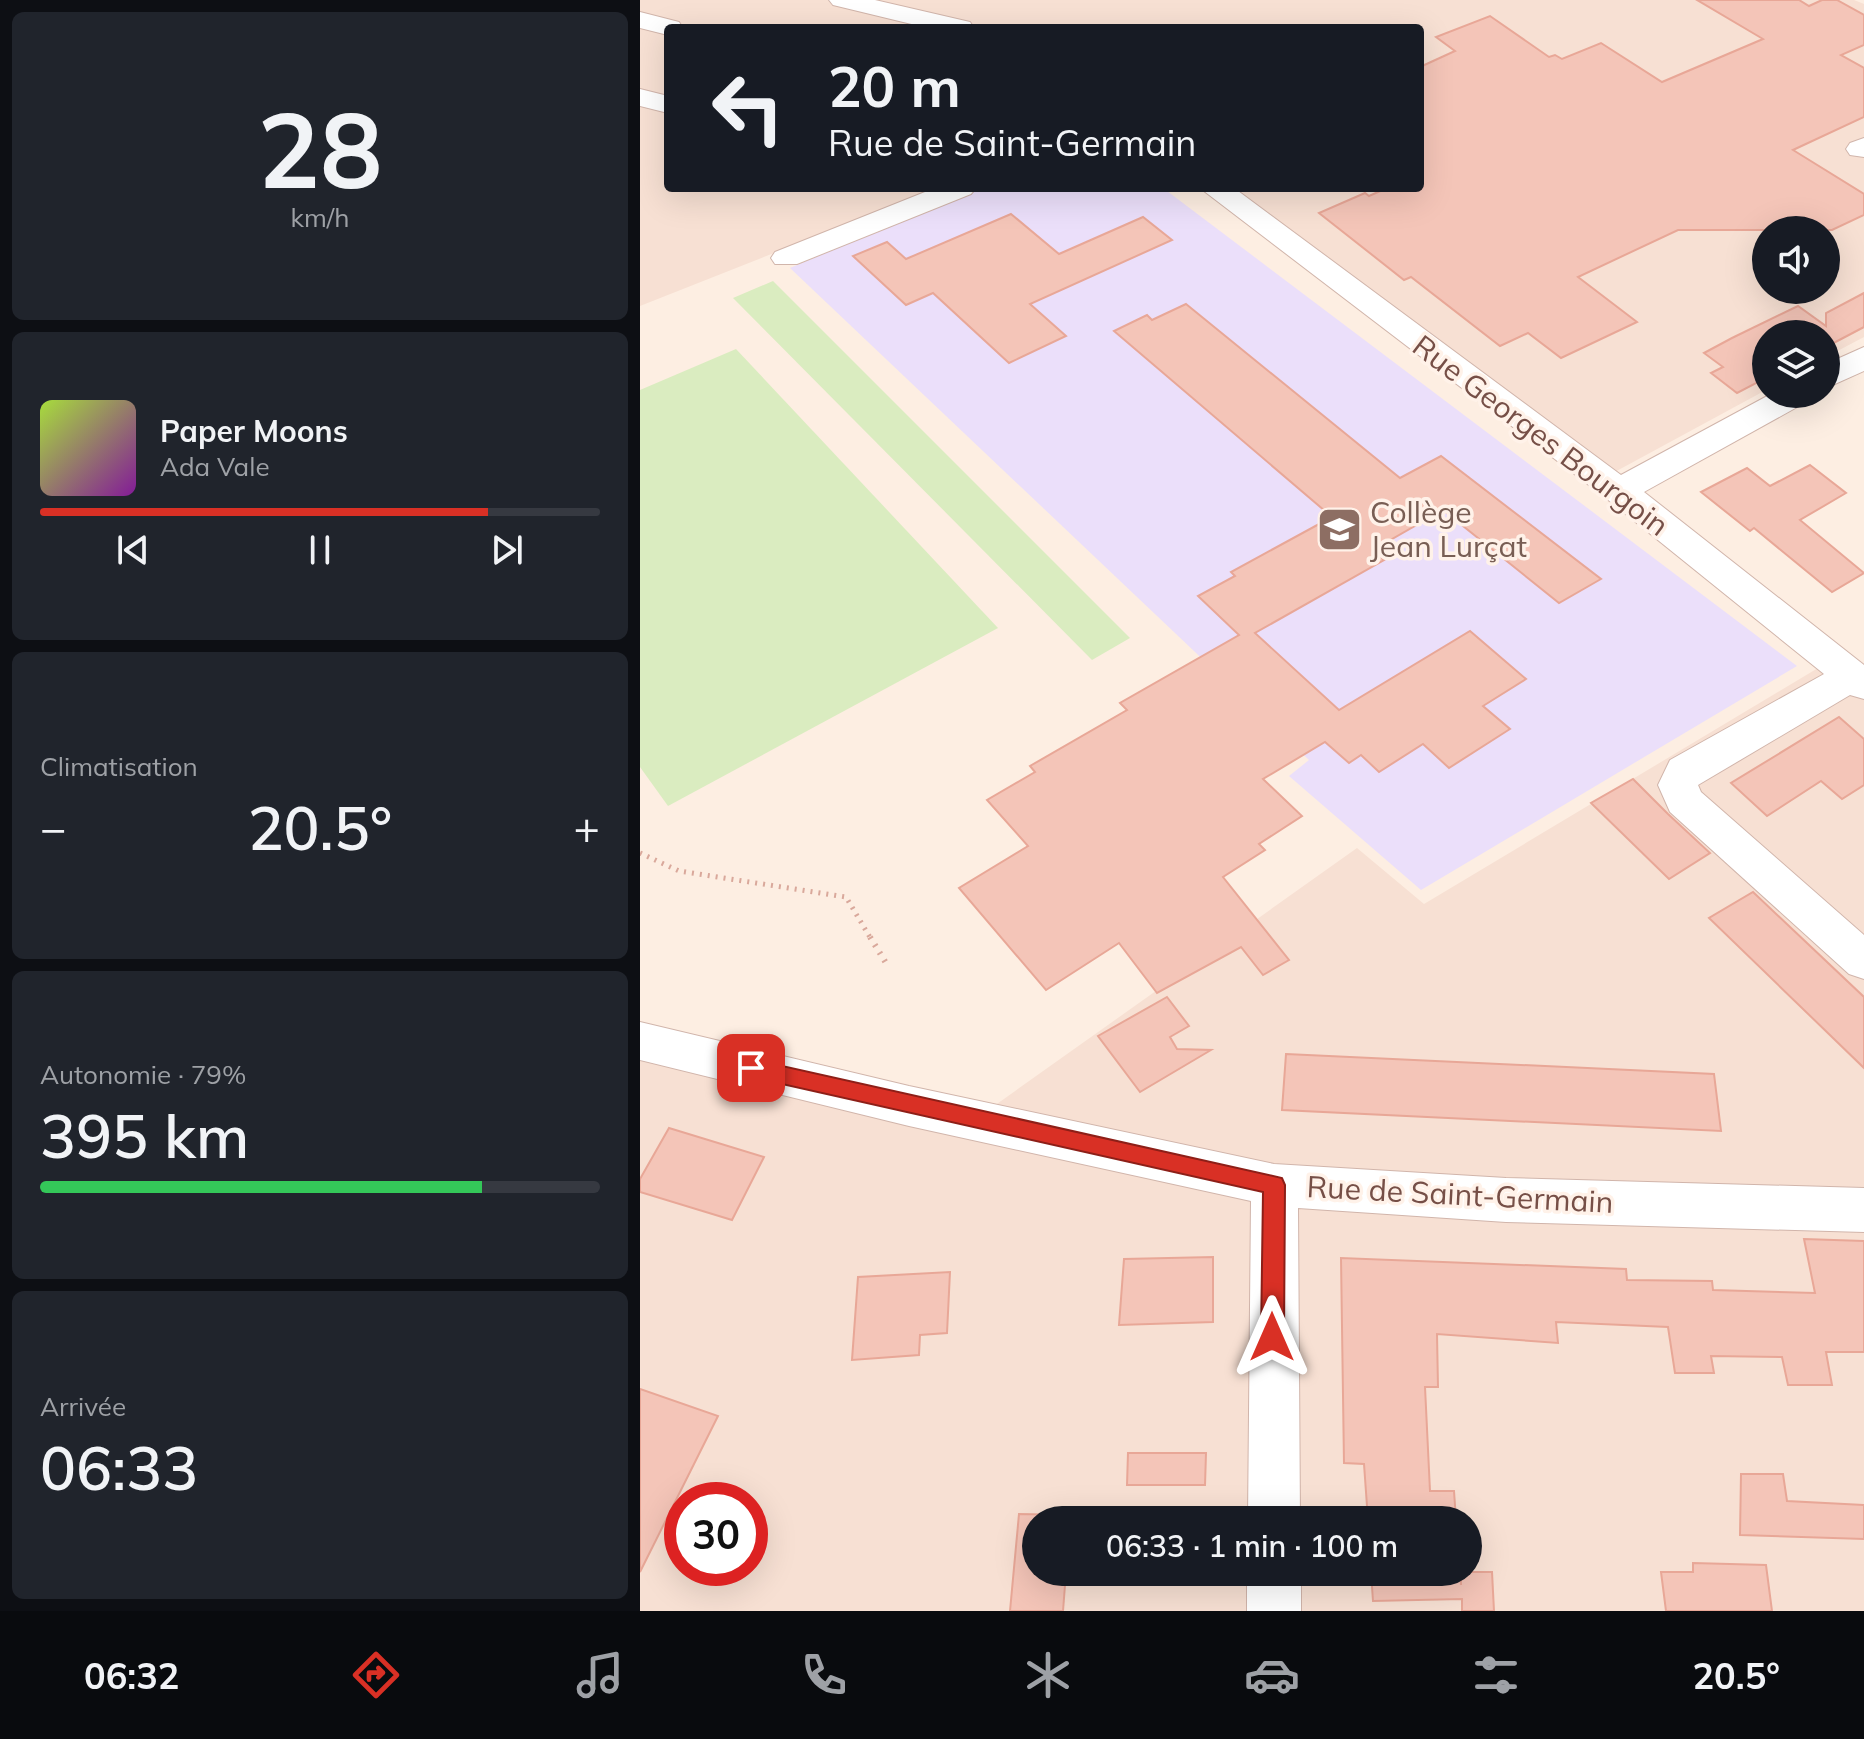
<!DOCTYPE html>
<html lang="fr">
<meta charset="utf-8">
<style>
:root{--surface:#171b24;--page:#20242c;--text:#f1f3f6;--muted:#9ea1a6;--line:#363941;--accent:#d93025}
body{margin:0;font-family:Mulish,sans-serif;background:var(--page);color:var(--text);height:100vh;display:flex;flex-direction:column;font-size:30px;white-space:nowrap}
*{box-sizing:border-box;margin:0}
p{font-size:26px;color:var(--muted)}
.icon{flex:none;width:44px;height:44px;fill:none;stroke:currentColor;stroke-width:2;stroke-linecap:round;stroke-linejoin:round}
.map{position:relative;flex:1;overflow:hidden}
.panel{display:flex;flex-direction:column;gap:12px;padding:12px;background:#0d0f14;width:640px}
.panel>*{flex:none}
.banner{position:absolute;left:24px;top:24px;width:760px;height:168px;border-radius:8px;box-shadow:0 8px 32px #0002;background:#171b24;color:var(--text);overflow:hidden}
.tools{position:absolute;left:1112px;top:216px;display:grid;gap:16px}
.tools a{display:grid;place-items:center;width:88px;height:88px;border-radius:50%;background:var(--surface);box-shadow:0 8px 32px #0002;font-size:40px}
.speed{position:absolute;left:24px;top:1482px;display:flex;gap:16px;font-size:40px;font-weight:700;text-align:center}
.speed>*{display:grid;place-content:center;width:104px;height:104px;border-radius:50%;background:var(--surface);box-shadow:0 8px 32px #0002;line-height:1}
.speed .limit{border:12px solid #d22;background:#fff;color:#111}
.pin{position:absolute;display:grid;place-items:center;width:68px;height:68px;color:#fff;margin:-34px;border-radius:16px;box-shadow:0 4px 12px #0006}
.me{position:absolute;width:88px;margin:-44px;rotate:0deg;stroke-linejoin:round;filter:drop-shadow(0 0 6px #0008)}
.turn{display:flex;align-items:center;gap:28px;height:168px;padding:0 32px;font-size:36px}
.turn .icon{width:104px;height:104px;stroke-width:2.5}
.turn b{display:block;font-size:56px;line-height:68px}
.big{font-size:60px;font-weight:600;line-height:1.1}
.panel .widget{flex:1;display:flex;flex-direction:column;justify-content:center;gap:12px;min-width:0;padding:0 28px;border-radius:12px;background:var(--page)}
.panel .dial{align-items:center;gap:0}
.dial b{font-size:104px;line-height:1}
.song{display:flex;align-items:center;gap:24px}
.cover{width:96px;height:96px;border-radius:12px;background:linear-gradient(135deg,hsl(80 70% 55%),hsl(290 70% 35%))}
.played{height:8px;border-radius:4px;background:linear-gradient(90deg,var(--accent) 80%,var(--line) 80%)}
.keys{display:flex;justify-content:space-around;direction:ltr}
.heat{display:flex;justify-content:space-between;align-items:center;font-size:44px;direction:ltr}
.charge{height:12px;border-radius:6px;background:linear-gradient(90deg,#34c759 79%,var(--line) 0)}
.trip{position:absolute;left:382px;top:1506px;width:460px;height:80px;border-radius:40px;background:var(--surface);box-shadow:0 8px 32px #0002;font-weight:600;line-height:80px;text-align:center}
.dock{display:flex;height:128px;justify-content:space-around;align-items:center;background:#090b0e;color:var(--muted)}
.dock .icon{width:56px;height:56px}
.dock .selected{color:var(--accent)}
.dock b{font-size:36px;color:var(--text)}
main{display:flex;flex:1;min-height:0}
.map>svg:first-child{display:block}
.residential{fill:#f7e0d3;fill-rule:evenodd}
.education{fill:#ebdffa}
.green{fill:#daecc0}
.building{fill:#f4c5b8;stroke:#e8a797;stroke-width:2}
.lines{fill:none;stroke-linecap:round;stroke-linejoin:round}
.minor-casing{stroke:#d1b5ab;stroke-width:2}
.path-far1{stroke:#d9a89b;stroke-width:5;stroke-dasharray:2 6;stroke-linecap:butt}
.path{stroke:#d9a89b;stroke-width:6;stroke-dasharray:2 7;stroke-linecap:butt}
.minor{fill:#fff;fill-rule:evenodd}
.route{fill:#d93025;stroke:#8d1f18;stroke-width:2}
.labels{text-anchor:middle;dominant-baseline:central;stroke-width:7;stroke-linejoin:round;paint-order:stroke}
.street-label{font-size:30px;fill:#764f47;stroke:#fff2e9}
.education-label{font-size:30px;fill:#785e54;stroke:#fff2e9;text-anchor:start}
</style>
<main>
<section class="panel">
<div class="widget dial"><b>28</b><p>km/h</p></div>
<div class="widget">
<div class="song"><i class="cover"></i><div><b>Paper Moons</b><p>Ada Vale</p></div></div>
<div class="played"></div>
<div class="keys"><svg class="icon" aria-label="previous" viewBox="0 0 24 24"><path d="M18 5L8 12l10 7zM5 5v14"/></svg><svg class="icon" aria-label="pause" viewBox="0 0 24 24"><path d="M8 5v14M16 5v14"/></svg><svg class="icon" aria-label="next" viewBox="0 0 24 24"><path d="M6 5l10 7-10 7zM19 5v14"/></svg></div>
</div>
<div class="widget"><p>Climatisation</p>
<div class="heat"><a>−</a><b class="big">20.5°</b><a>+</a></div>
</div>
<div class="widget"><p>Autonomie · 79%</p><b class="big">395 km</b><div class="charge"></div></div>
<div class="widget"><p>Arrivée</p><b class="big">06:33</b></div>
</section>
<div class="map">
<svg width="1224" height="1611" viewBox="0 0 1224 1611">
<rect width="100%" height="100%" fill="#fdeee2"/>
<g class="residential">
<path d="M0,0H1214L1224,4V337L1186,357V334H1126V390L960,480L581,188H780V28H28V188H298L0,306ZM1126,230H1186V290H1126Z"/>
<path d="M1183,665L1224,696V1611H0V1058L593,1197L354,1106L717,848L784,904ZM42,1500H110V1568H42ZM396,1520H828V1572H396Z"/>
</g>
<path class="education" d="M338,188H523L1157,666L781,890L649,776L669,760L150,268Z"/>
<g class="green">
<path d="M133,281L490,638L452,660L93,298Z"/>
<path d="M96,349L358,628L28,806L0,767V390Z"/>
</g>
<g class="building">
<path d="M1057,0H1159L1169,6L1182,0H1197L1224,15V45L1201,55L1224,68V117L1153,150L1224,194V215L1192,230H1038L938,277L997,322L921,358L888,333L860,346L771,277L764,280L679,213L725,193L729,196L747,188H780V67L815,51L796,37L850,16L909,57L915,55L922,59L961,43L1022,82L1123,39Z"/>
<path d="M371,214L419,254L503,217L532,240L390,304L426,336L369,363L293,293L266,305L213,256L247,242L266,259Z"/>
<path d="M1224,293V327L1186,347V334H1126V378L1097,393L1071,373L1083,367L1064,353L1092,338L1158,306L1186,326V313Z"/>
<path d="M546,304L760,478L801,456L961,579L919,603L803,510L733,550L744,560L615,633L699,710L830,631L886,679L843,706L870,729L809,768L783,744L739,772L721,755L709,763L685,742L623,779L662,816L619,844L625,850L583,877L649,960L623,975L601,947L517,993L479,943L406,990L319,888L388,846L347,800L395,772L390,766L487,710L480,703L599,635L558,596L595,576L591,572L692,517L474,331L507,315L512,320Z"/>
<path d="M1170,465L1206,493L1160,520L1224,573L1192,592L1114,528L1110,531L1061,492L1107,468L1130,486Z"/>
<path d="M1199,717L1224,739V785L1202,799L1181,781L1127,816L1091,783Z"/>
<path d="M993,779L1028,814L1070,853L1029,879L951,803Z"/>
<path d="M1113,892L1224,997V1068L1069,918Z"/>
<path d="M527,997L549,1026L530,1037L537,1049L571,1050L500,1092L458,1036Z"/>
<path d="M646,1054L1074,1074L1081,1131L642,1110Z"/>
<path d="M29,1128L124,1157L92,1220L0,1192V1179Z"/>
<path d="M1164,1239L1224,1241V1352H1186L1192,1385H1148L1142,1357L1071,1356L1074,1373H1035L1028,1327L916,1322L918,1343L797,1334L798,1387H785L790,1491H814L816,1520H728L724,1464L704,1463L701,1258L986,1269L987,1280L1072,1281L1073,1290L1175,1293Z"/>
<path d="M573,1257V1322L479,1325L484,1259Z"/>
<path d="M310,1272L307,1333L280,1335L279,1355L212,1360L218,1277Z"/>
<path d="M0,1389L78,1416L0,1572Z"/>
<path d="M488,1453H566L565,1485H487Z"/>
<path d="M1101,1474H1143L1147,1501L1224,1505V1539L1100,1535Z"/>
<path d="M379,1514L431,1515L430,1520H396V1572H426L423,1611H370Z"/>
<path d="M1053,1563L1126,1565L1132,1611H1026L1021,1572H1053Z"/>
<path d="M731,1572H820L821,1585V1572H852L854,1611H822V1599L733,1601Z"/>
</g>
<g class="lines">
<defs>
<g id="minor">
<path d="M189,0H235L330,22L334,28H288L193,5Z"/>
<path d="M0,12L39,22L43,28H28V35L0,28Z"/>
<path d="M0,89L28,96V113L0,106Z"/>
<path d="M1224,138V157L1210,155L1206,149L1210,143Z"/>
<path d="M295,188H336L331,194L157,264H135L131,258L135,252Z"/>
<path d="M560,188H594L981,475L1131,394H1172L1168,401L1004,492L1224,665V699L1210,695L1058,785L1061,792L1224,935V979L1209,974L1030,812L1018,785L1030,760L1184,674L967,499Z"/>
<path d="M1224,347V371L1186,388V364Z"/>
<path d="M0,1022L269,1086L634,1164L866,1178L1224,1188V1232L866,1222L658,1208L660,1520H608L611,1201L269,1126L0,1060Z"/>
<rect x="607" y="1572" width="54" height="39"/>
</g>
</defs>
<use href="#minor" class="minor-casing"/>
<path class="path-far1" d="M0,853L39,871L206,897L231,939"/>
<path class="path" d="M230,937L246,963"/>
<use href="#minor" class="minor"/>
</g>
<path class="route" d="M111,1059L642,1178L645,1185L644,1337L640,1345L632,1348L624,1345L621,1337L623,1192L111,1077L101,1068Z"/>
<defs>
<symbol id="school-square" viewBox="-11 -11 22 22"><rect x="-9" y="-9" width="18" height="18" rx="4" fill="#8d6e63" stroke="#fff2e9"/><path d="M0-5L7-2L0 1L-7-2ZM-4 1L0 2.5L4 1V4Q0 6-4 4Z" fill="#fff"/></symbol>
</defs>
<g fill-rule="evenodd">
<use href="#school-square" x="674" y="504" width="51" height="51"/>
</g>
<g class="labels">
<g class="street-label">
<text transform="translate(901 435) rotate(37)">Rue Georges Bourgoin</text>
<text transform="translate(820 1194) rotate(3)">Rue de Saint-Germain</text>
</g>
<g class="education-label">
<text x="730" y="512">Collège<tspan x="730" dy="34">Jean Lurçat</tspan></text>
</g>
</g>
</svg>
<div class="tools">
<a><svg class="icon" aria-label="sound" viewBox="0 0 24 24"><path d="M4 9h4l5-4v14l-5-4H4zM17 9q2 3 0 6"/></svg></a>
<a><svg class="icon" aria-label="layers" viewBox="0 0 24 24"><path d="M12 4l9 5-9 5-9-5zM3 14l9 5 9-5"/></svg></a>
</div>
<div class="speed"><div class="limit">30</div></div>
<div class="pin" style="left:111px;top:1068px;background:#d93025"><svg class="icon" aria-label="arrive" viewBox="0 0 24 24"><path d="M6 21V4h12l-3 4 3 4H6"/></svg></div>
<svg class="me" style="left:632px;top:1337px" viewBox="-20 -20 40 40"><path d="M0-17L14 15 0 8-14 15z" fill="#d93025" stroke="#fff" stroke-width="4"/></svg>
<div class="trip">06:33 · 1 min · 100 m</div>
<div class="banner">
<div class="turn"><svg class="icon" aria-label="left" viewBox="0 0 24 24"><path d="M17 20v-9H6M10 6l-5 5 5 5"/></svg><div><b>20 m</b>Rue de Saint-Germain</div></div>
</div>
</div>
</main>
<nav class="dock">
<b>06:32</b>
<svg class="icon selected" aria-label="directions" viewBox="0 0 24 24"><path d="M12 3l9 9-9 9-9-9zM9 14v-3h6M13 9l2 2-2 2"/></svg>
<svg class="icon" aria-label="music" viewBox="0 0 24 24"><path d="M9 18V5l10-2v13"/><circle cx="6" cy="18" r="3"/><circle cx="16" cy="16" r="3"/></svg>
<svg class="icon" aria-label="phone" viewBox="0 0 24 24"><path d="M5 4h4l2 5-3 2q2 4 5 5l2-3 5 2v4C11 20 4 13 5 4z"/></svg>
<svg class="icon" aria-label="climate" viewBox="0 0 24 24"><path d="M12 3v18M4 7l16 10M4 17L20 7"/></svg>
<svg class="icon" aria-label="car" viewBox="0 0 24 24"><path d="M5 17H2v-5l4-1 3-4h7l3 4 3 1v5h-3M9 17h6M6 11h13"/><circle cx="7" cy="17" r="2"/><circle cx="17" cy="17" r="2"/></svg>
<svg class="icon" aria-label="filters" viewBox="0 0 24 24"><path d="M4 7h16M4 17h16"/><circle cx="9" cy="7" r="2"/><circle cx="15" cy="17" r="2"/></svg>
<b>20.5°</b>
</nav>
